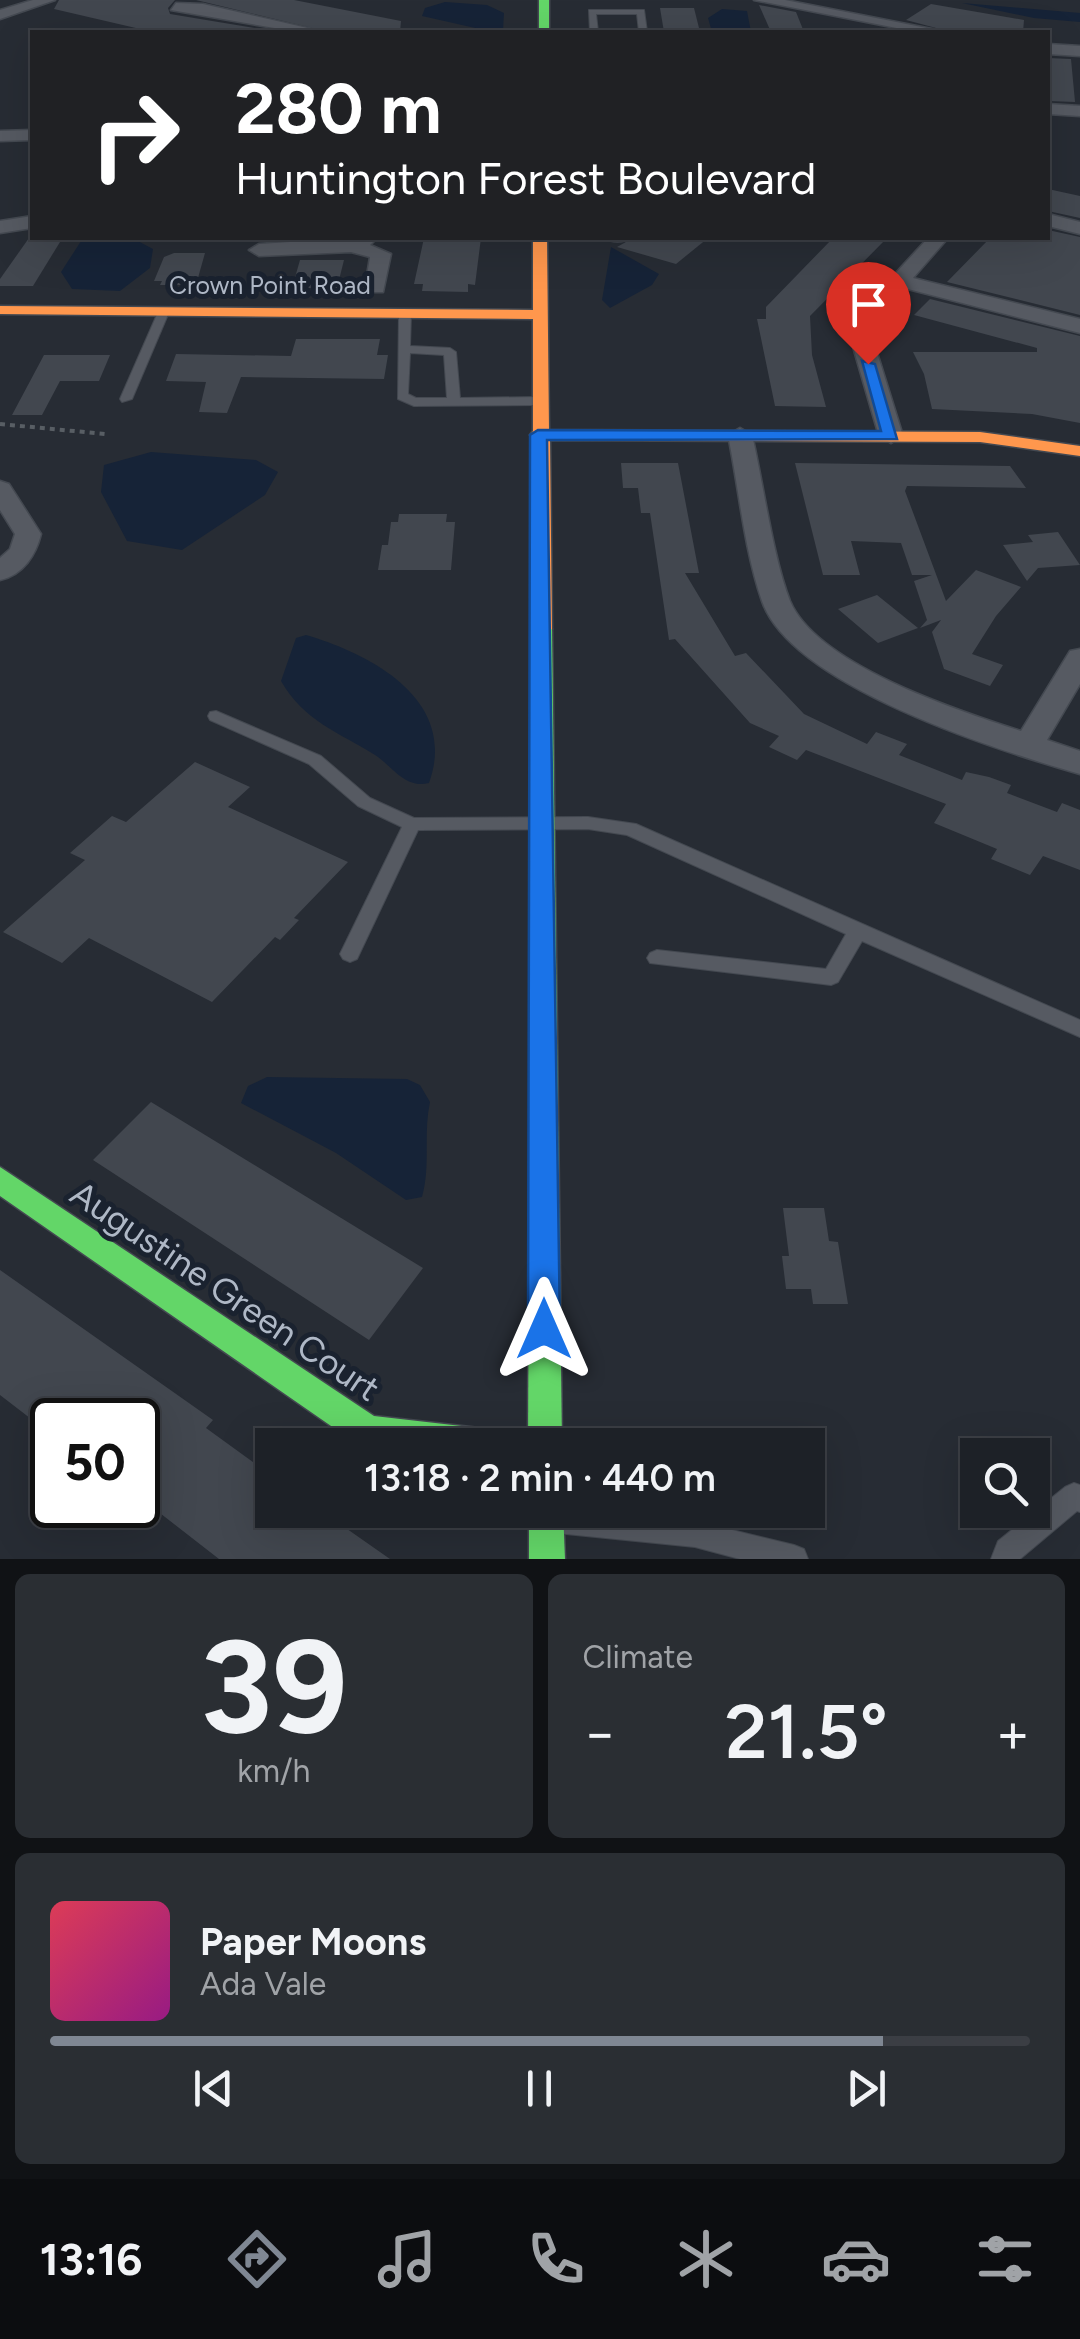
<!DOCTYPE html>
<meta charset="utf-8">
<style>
:root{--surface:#1d2127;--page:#2a2e33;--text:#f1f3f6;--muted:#a0a3a7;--line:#3b3e44;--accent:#7f8793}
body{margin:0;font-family:Figtree,sans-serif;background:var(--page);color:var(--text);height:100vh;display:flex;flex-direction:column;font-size:38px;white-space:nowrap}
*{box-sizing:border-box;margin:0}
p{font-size:32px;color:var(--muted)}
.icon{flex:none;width:55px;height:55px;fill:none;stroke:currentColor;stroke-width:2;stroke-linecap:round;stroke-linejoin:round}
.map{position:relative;height:1559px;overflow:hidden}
.panel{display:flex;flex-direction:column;gap:15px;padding:15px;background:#101215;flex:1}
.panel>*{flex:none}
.banner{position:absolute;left:30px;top:30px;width:1020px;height:210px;border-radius:0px;box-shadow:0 10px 40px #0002,0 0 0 2px var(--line);background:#202124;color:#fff;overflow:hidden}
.buttons{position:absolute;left:960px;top:1438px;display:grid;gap:20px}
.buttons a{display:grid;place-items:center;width:90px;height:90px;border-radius:0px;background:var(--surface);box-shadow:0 10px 40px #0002,0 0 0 2px var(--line);font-size:50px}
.speed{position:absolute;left:30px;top:1398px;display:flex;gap:20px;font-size:50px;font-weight:700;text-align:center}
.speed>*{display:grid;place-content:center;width:130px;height:130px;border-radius:50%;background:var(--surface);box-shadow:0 10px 40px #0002,0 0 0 2px var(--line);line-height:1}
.speed .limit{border:5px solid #111;border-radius:15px;background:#fff;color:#111}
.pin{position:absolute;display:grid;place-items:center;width:85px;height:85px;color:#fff;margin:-102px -42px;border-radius:50% 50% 50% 0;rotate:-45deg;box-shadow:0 0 10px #0007}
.pin .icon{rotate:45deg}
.me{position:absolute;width:110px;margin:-55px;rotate:0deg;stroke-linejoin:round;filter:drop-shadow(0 0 8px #0008)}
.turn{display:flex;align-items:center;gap:35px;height:210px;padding:0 40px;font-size:45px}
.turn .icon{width:130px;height:130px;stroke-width:2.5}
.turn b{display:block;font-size:70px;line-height:85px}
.big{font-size:75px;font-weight:600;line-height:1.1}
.panel .widget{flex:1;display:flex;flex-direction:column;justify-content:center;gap:15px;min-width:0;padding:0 35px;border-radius:15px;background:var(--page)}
.panel .dial{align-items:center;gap:0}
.dial b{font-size:130px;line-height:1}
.song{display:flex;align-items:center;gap:30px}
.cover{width:120px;height:120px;border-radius:15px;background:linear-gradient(135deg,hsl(350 70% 55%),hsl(310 70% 35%))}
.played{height:10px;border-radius:5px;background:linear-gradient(90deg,var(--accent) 85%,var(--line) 85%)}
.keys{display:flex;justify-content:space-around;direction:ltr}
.heat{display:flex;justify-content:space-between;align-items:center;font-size:55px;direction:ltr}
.panel .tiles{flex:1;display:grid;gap:15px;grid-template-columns:1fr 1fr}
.widget:last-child{grid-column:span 2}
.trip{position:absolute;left:255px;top:1428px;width:570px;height:100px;border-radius:0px;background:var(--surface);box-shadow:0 10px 40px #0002,0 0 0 2px var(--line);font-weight:600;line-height:100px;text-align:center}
.tab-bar{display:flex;height:160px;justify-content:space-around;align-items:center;background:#0c0d10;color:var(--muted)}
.tab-bar .icon{width:70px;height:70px}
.tab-bar .active{color:var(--accent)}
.tab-bar b{font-size:45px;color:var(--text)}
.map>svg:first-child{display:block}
.water{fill:#162337}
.building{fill:#42474f}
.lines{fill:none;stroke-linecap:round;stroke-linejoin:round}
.lane-casing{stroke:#444951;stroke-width:2}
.street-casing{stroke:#444951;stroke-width:3}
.fast-casing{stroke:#444951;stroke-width:3}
.slow-casing{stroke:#444951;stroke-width:3}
.path{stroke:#585e64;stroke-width:4;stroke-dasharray:5 5;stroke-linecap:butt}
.lane{fill:#565a62;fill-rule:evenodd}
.street{fill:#565a62;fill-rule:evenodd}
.fast{fill:#63d668;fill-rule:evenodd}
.slow{fill:#ff974d;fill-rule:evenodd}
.route{fill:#1a73e8;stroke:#114b97;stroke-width:2.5}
.labels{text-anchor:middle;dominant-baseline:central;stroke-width:10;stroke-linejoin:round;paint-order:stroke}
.far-street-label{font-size:25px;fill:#afb8c6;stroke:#1a222f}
.near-street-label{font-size:35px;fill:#afb8c6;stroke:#1a222f}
</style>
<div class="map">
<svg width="1080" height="1559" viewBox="0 0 1080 1559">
<rect width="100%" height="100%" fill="#272c34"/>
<g class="water">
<path d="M445,2L487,5L504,13L503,30L493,32L422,16L425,8Z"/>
<path d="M962,3L1080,13V22L1034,18Z"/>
<path d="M722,9L747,11L751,32H712L708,18Z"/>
<path d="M83,238H132L153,249L150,268L120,291L72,289L61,272Z"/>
<path d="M611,247L659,274L652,285L610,308L602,300Z"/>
<path d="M151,452L256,460L278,472L265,495L182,550L127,541L101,492L104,465Z"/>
<path d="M306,635C371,654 459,700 429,783C405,789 393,767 375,755C338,732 304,721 281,681L296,638Z"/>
<path d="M267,1077L407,1079L420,1085L430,1102C423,1134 431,1165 422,1197L406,1200L336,1153L241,1103L248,1086Z"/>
</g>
<g class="building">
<path d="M59,0H175L168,8L170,14L279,32H153L54,9Z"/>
<path d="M196,0H294L401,21L400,32H329Z"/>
<path d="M931,4L1024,20L1023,32H951L906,20Z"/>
<path d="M759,5L796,12L804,32H771Z"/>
<path d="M660,8H694L700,32H664Z"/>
<path d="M1048,58L1071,59L1075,102L1048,101Z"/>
<path d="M1048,189L1080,196V218L1048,211Z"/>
<path d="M1048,230L1080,237V315L947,282L990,238H1048Z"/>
<path d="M29,238H60V242L33,286H0V279Z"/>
<path d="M424,238H481L475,285L468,284V292L422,291L423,284H414Z"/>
<path d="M633,238H708L676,264L617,247Z"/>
<path d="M833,238H887L810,316L812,355L826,407L775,406L757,319H766V307Z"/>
<path d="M174,253H205L196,285H160L162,281H154L164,257Z"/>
<path d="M300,260H344L337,288H292Z"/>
<path d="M930,299L1080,336V423L1032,414L932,409L924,374L913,352H1037V348L914,315Z"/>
<path d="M296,339H380L377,355H388L384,379L241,377L227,413L199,412L206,382L166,381L176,354L291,356Z"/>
<path d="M44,355H110L99,381H60L42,415H12Z"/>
<path d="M621,463H678L699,573H685L735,656L746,653L804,714L867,744L876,732L907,744L899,755L962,780L966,772L989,777L1011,785L1007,793L1057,812L1062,803L1080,810V870L1043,856L1030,875L991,859L997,849L934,823L946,804L806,750L797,760L769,747L779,736L750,723L675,639L669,640L650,513H641L638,488H623Z"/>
<path d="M795,463L1010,466L1026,488L907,486L905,491L946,601L976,570L1021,587L996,616L972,654L1003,665L990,686L944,669L932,632L941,620L920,628L927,620L914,581L932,575H912L901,543L851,541L860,575H823Z"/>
<path d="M399,514H447L446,522H455L451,570H378L382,545H388L391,522H398Z"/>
<path d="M1058,532L1080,565L1038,568L1027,581L1003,545L1033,542L1028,535Z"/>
<path d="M877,595L918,628L878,643L838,609Z"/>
<path d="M195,762L250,787L228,807L348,862L294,918L299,920L280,940L275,937L212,1002L89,938L62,963L3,932L85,860L70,853L112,816L126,822Z"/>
<path d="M151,1102L423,1268L369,1340L93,1160Z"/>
<path d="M783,1208H824L829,1241L838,1242L848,1304H813L811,1289H786L782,1256H789Z"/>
<path d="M0,1270L213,1420L206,1428L272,1476V1510H320L390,1559H219L138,1496V1420H52V1435L0,1395Z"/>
</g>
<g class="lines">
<defs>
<g id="lane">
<path d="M589,10H644L647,32H639L637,14H596L598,32H590Z"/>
<path d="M605,238H630C625,243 610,243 605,238Z"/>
<path d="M159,310L169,312L132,399L122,402L120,399Z"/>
<path d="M405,310L411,313L410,346L450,348L456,352L460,398L539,397L545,401L539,405L414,406L398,399L399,313ZM410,353L444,355L447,398H416L408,394Z"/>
<path d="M216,711L321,756L370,798L414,818L588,817L636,824L1080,1020V1037L862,941L838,982L831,985L650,963L647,958L650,953L657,950L826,969L846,934L627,835L588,829L418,830L357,959L350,962L343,959L340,954L402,827L358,806L309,764L210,720L208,716L210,712Z"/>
<path d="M1074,1483L1080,1485V1512L1077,1511L1020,1559H991L998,1541L1065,1487Z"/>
<path d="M548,1510H590L695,1521L794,1545L804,1549L808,1559H740L695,1547L556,1533L547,1529L543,1520Z"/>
</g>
<g id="street">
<path d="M33,0H55L0,19V10Z"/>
<path d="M754,0H785L947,32H917Z"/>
<path d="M176,3L203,4L325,32H298L171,10Z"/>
<path d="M1048,44L1080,46V56L1048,54Z"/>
<path d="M1048,104L1080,106V116L1048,114Z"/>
<path d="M32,130V140L0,141V131Z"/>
<path d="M1048,214L1080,222V234L1048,226Z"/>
<path d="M32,216V228L0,233V221Z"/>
<path d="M353,238H377L370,245L391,254L383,292H369L365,288L370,257L351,252L259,256L249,250L259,244Z"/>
<path d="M928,238H948L913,278L1080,319V333L904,288L869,327L903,436L891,443L879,436L847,326Z"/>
<path d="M740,428L752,435C763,482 773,558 790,601C817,665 959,711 1021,731L1070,651L1080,649V684L1047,740L1080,751V774C1000,751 791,686 762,601C744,549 739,489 728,435Z"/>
<path d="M0,481L9,484L41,534C36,555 23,575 0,580V558L10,549L15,534L0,510Z"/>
</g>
<g id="fast">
<rect x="539" y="0" width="10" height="32"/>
<path d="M542,623L552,629L562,1445H528L532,629Z"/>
<path d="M0,1167L374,1416L479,1428L491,1433L496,1445L357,1444L0,1196Z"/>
<path d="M529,1510H563L565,1559H529Z"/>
</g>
<path id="slow" d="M533,238H547L549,430L980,432L1080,446V456L980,442L550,440L552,629L542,635L532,629L533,439L530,435L533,431V319L0,314V306L533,310Z"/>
</defs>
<use href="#lane" class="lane-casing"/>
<use href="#street" class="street-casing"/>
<use href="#fast" class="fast-casing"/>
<use href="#slow" class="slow-casing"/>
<path class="path" d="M0,424L105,434"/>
<use href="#lane" class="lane"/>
<use href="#street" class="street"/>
<use href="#fast" class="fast"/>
<use href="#slow" class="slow"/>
</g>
<path class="route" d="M862,361L875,364L897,439L547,440L560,1329L555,1339L544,1344L533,1339L528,1329L530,435L538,430L881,431Z"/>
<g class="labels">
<g class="far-street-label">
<text x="270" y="285">Crown Point Road</text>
</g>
<g class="near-street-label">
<text transform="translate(225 1291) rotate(34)">Augustine Green Court</text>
</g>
</g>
</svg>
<div class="buttons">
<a><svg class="icon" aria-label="search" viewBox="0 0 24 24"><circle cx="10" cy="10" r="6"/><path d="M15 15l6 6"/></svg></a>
</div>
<div class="speed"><div class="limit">50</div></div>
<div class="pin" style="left:868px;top:364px;background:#d93025"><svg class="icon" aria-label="arrive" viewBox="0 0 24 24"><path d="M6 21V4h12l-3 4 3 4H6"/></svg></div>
<svg class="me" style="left:544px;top:1329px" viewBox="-20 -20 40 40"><path d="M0-17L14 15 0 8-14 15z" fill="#1a73e8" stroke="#fff" stroke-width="4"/></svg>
<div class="trip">13:18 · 2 min · 440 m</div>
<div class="banner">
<div class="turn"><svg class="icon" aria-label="right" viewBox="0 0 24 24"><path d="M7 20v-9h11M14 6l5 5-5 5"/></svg><div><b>280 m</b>Huntington Forest Boulevard</div></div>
</div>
</div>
<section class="panel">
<div class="tiles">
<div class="widget dial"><b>39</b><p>km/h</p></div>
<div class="widget"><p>Climate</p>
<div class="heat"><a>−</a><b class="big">21.5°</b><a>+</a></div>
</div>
<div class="widget">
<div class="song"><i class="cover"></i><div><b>Paper Moons</b><p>Ada Vale</p></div></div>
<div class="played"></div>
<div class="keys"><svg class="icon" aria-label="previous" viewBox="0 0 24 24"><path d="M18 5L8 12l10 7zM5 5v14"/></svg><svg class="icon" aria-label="pause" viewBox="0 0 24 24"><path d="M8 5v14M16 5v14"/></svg><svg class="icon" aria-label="next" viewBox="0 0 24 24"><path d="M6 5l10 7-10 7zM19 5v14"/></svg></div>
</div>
</div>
</section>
<nav class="tab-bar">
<b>13:16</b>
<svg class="icon active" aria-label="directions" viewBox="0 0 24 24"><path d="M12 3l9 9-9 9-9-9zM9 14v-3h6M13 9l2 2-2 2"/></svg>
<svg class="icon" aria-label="music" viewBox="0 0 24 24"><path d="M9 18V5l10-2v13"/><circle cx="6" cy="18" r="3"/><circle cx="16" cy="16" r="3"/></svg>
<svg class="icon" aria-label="phone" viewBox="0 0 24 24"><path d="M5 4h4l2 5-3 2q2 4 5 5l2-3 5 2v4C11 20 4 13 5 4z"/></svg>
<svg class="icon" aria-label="climate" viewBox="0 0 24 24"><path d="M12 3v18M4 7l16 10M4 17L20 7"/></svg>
<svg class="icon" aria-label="car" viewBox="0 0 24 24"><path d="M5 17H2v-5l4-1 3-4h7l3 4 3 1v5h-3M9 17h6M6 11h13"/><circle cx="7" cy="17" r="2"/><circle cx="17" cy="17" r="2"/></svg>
<svg class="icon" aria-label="filters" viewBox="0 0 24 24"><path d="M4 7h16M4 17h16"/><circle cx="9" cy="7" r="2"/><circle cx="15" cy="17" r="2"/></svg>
</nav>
